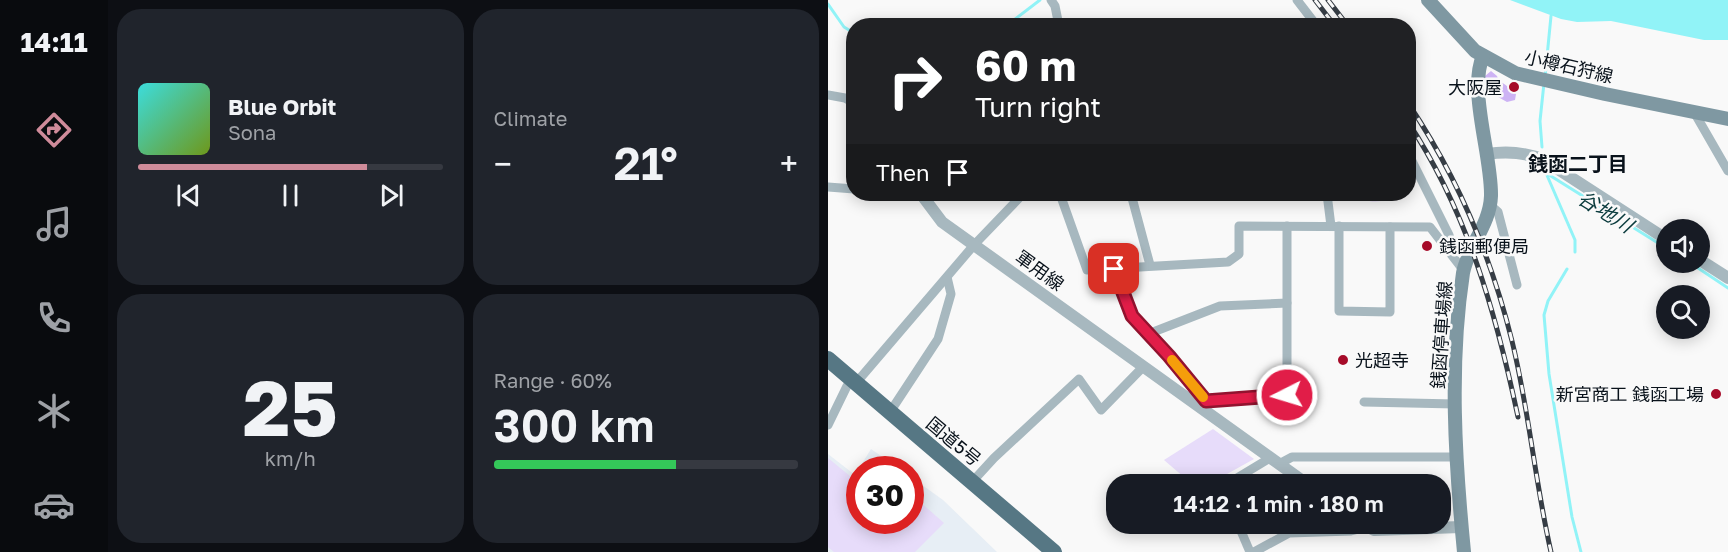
<!DOCTYPE html>
<meta charset="utf-8">
<style>
:root{--surface:#171b24;--page:#20242c;--text:#f1f3f6;--muted:#9ea1a6;--line:#363941;--accent:#cf8b9a}
body{margin:0;font-family:"Golos Text","Noto Sans JP",sans-serif;background:var(--page);color:var(--text);height:100vh;display:flex;flex-direction:column;font-size:22px;white-space:nowrap}
*{box-sizing:border-box;margin:0}
p{font-size:20px;color:var(--muted)}
.icon{flex:none;width:33px;height:33px;fill:none;stroke:currentColor;stroke-width:2;stroke-linecap:round;stroke-linejoin:round}
.map{position:relative;flex:1;overflow:hidden}
.panel{display:flex;flex-direction:column;gap:9px;padding:9px;background:#0d0f14;width:720px}
.panel>*{flex:none}
.top-card{position:absolute;left:18px;top:18px;width:570px;height:183px;border-radius:24px;box-shadow:0 3px 15px #0003;background:#202124;color:#fff;overflow:hidden}
.tools{position:absolute;left:828px;top:219px;display:grid;gap:12px}
.tools a{display:grid;place-items:center;width:54px;height:54px;border-radius:50%;background:var(--surface);box-shadow:0 3px 15px #0003;font-size:30px}
.speed{position:absolute;left:18px;top:456px;display:flex;gap:12px;font-size:30px;font-weight:700;text-align:center}
.speed>*{display:grid;place-content:center;width:78px;height:78px;border-radius:50%;background:var(--surface);box-shadow:0 3px 15px #0003;line-height:1}
.speed .limit{border:9px solid #d22;background:#fff;color:#111}
.pin{position:absolute;display:grid;place-items:center;width:51px;height:51px;color:#fff;margin:-26px;border-radius:12px;box-shadow:0 3px 9px #0006}
.me{position:absolute;width:66px;margin:-33px;rotate:265deg;stroke-linejoin:round;filter:drop-shadow(0 0 4px #0008)}
.turn{display:flex;align-items:center;gap:21px;height:126px;padding:0 30px;font-size:27px}
.turn .icon{width:78px;height:78px;stroke-width:2.5}
.turn b{display:block;font-size:42px;line-height:51px}
.then{display:flex;align-items:center;height:57px;padding:0 30px;background:#0003;gap:12px;font-size:22px}
.big{font-size:45px;font-weight:600;line-height:1.1}
.panel .card{flex:1;display:flex;flex-direction:column;justify-content:center;gap:9px;min-width:0;padding:0 21px;border-radius:24px;background:var(--page)}
.panel .dial{align-items:center;gap:0}
.dial b{font-size:78px;line-height:1}
.song{display:flex;align-items:center;gap:18px}
.cover{width:72px;height:72px;border-radius:9px;background:linear-gradient(135deg,hsl(180 70% 55%),hsl(80 70% 35%))}
.played{height:6px;border-radius:3px;background:linear-gradient(90deg,var(--accent) 75%,var(--line) 75%)}
.keys{display:flex;justify-content:space-around;direction:ltr}
.heat{display:flex;justify-content:space-between;align-items:center;font-size:33px;direction:ltr}
.charge{height:9px;border-radius:4px;background:linear-gradient(90deg,#34c759 60%,var(--line) 0)}
.panel .tiles{flex:1;display:grid;gap:9px;grid-template-columns:repeat(2,1fr)}
.trip{position:absolute;left:278px;top:474px;width:345px;height:60px;border-radius:24px;background:var(--surface);box-shadow:0 3px 15px #0003;font-weight:600;line-height:60px;text-align:center}
main{display:flex;flex:1;min-height:0}
.tabs{display:flex;flex-direction:column;width:108px;justify-content:space-around;align-items:center;background:#090b0e;color:var(--muted)}
.tabs .icon{width:42px;height:42px}
.tabs .current{color:var(--accent)}
.tabs b{font-size:27px;color:var(--text)}
.map>svg:first-child{display:block}
.built{fill:#e7eef5}
.green{fill:#e7dcfa}
.forest{fill:#cdb3f4}
.water{fill:#91f3f7}
.lines{fill:none;stroke-linecap:round;stroke-linejoin:round}
.stream{stroke:#91f3f7;stroke-width:3}
.minor{stroke:#a7b8bf;stroke-width:9}
.tertiary{stroke:#a7b8bf;stroke-width:12}
.secondary{stroke:#7f98a2;stroke-width:14}
.trunk{stroke:#567784;stroke-width:16}
.rail-casing{stroke:#363d45;stroke-width:5}
.rail{stroke:#f9f9f9;stroke-width:3;stroke-dasharray:9;stroke-linecap:butt}
.route-casing{stroke:#92132f;stroke-width:15}
.route{stroke:#e11d48;stroke-width:10}
.slow{stroke:#f59e0b;stroke-width:10}
.poi-dot{fill:#a60b29;stroke:#f9f9f9;stroke-width:2}
.labels{text-anchor:middle;dominant-baseline:central;stroke-width:5;stroke-linejoin:round;paint-order:stroke}
.street-label{font-size:18px;fill:#09121b;stroke:#f9f9f9}
.poi-label{font-size:18px;fill:#09121b;stroke:#f9f9f9;text-anchor:end}
.neighbourhood-label{font-size:20px;font-weight:bold;fill:#09121b;stroke:#f9f9f9}
.water-label{font-size:20px;font-style:italic;fill:#093a3c;stroke:#f9f9f9}
</style>
<main>
<nav class="tabs">
<b>14:11</b>
<svg class="icon current" aria-label="directions" viewBox="0 0 24 24"><path d="M12 3l9 9-9 9-9-9zM9 14v-3h6M13 9l2 2-2 2"/></svg>
<svg class="icon" aria-label="music" viewBox="0 0 24 24"><path d="M9 18V5l10-2v13"/><circle cx="6" cy="18" r="3"/><circle cx="16" cy="16" r="3"/></svg>
<svg class="icon" aria-label="phone" viewBox="0 0 24 24"><path d="M5 4h4l2 5-3 2q2 4 5 5l2-3 5 2v4C11 20 4 13 5 4z"/></svg>
<svg class="icon" aria-label="climate" viewBox="0 0 24 24"><path d="M12 3v18M4 7l16 10M4 17L20 7"/></svg>
<svg class="icon" aria-label="car" viewBox="0 0 24 24"><path d="M5 17H2v-5l4-1 3-4h7l3 4 3 1v5h-3M9 17h6M6 11h13"/><circle cx="7" cy="17" r="2"/><circle cx="17" cy="17" r="2"/></svg>
</nav>
<section class="panel">
<div class="tiles">
<div class="card">
<div class="song"><i class="cover"></i><div><b>Blue Orbit</b><p>Sona</p></div></div>
<div class="played"></div>
<div class="keys"><svg class="icon" aria-label="previous" viewBox="0 0 24 24"><path d="M18 5L8 12l10 7zM5 5v14"/></svg><svg class="icon" aria-label="pause" viewBox="0 0 24 24"><path d="M8 5v14M16 5v14"/></svg><svg class="icon" aria-label="next" viewBox="0 0 24 24"><path d="M6 5l10 7-10 7zM19 5v14"/></svg></div>
</div>
<div class="card"><p>Climate</p>
<div class="heat"><a>−</a><b class="big">21°</b><a>+</a></div>
</div>
<div class="card dial"><b>25</b><p>km/h</p></div>
<div class="card"><p>Range · 60%</p><b class="big">300 km</b><div class="charge"></div></div>
</div>
</section>
<div class="map">
<svg width="900" height="552" viewBox="0 0 900 552">
<rect width="100%" height="100%" fill="#f9f9f9"/>
<path class="built" d="M43,449L72,469L32,470V520H82L83,477L115,500L169,552H2L0,551V454L27,475Z"/>
<g class="green">
<path d="M385,429L426,459L381,484H364L336,460Z"/>
<path d="M0,458L28,481L31,475L32,520H82L83,494L116,523L87,552H6L0,547Z"/>
</g>
<g class="forest">
<path d="M663,71L669,76L671,81C679,85 682,89 688,94L687,100L679,102L670,97L668,85L656,86L657,76Z"/>
<path d="M525,194H563L559,201C547,201 533,203 525,194Z"/>
</g>
<path class="water" d="M682,0H900V40H876L783,21L749,22L733,19Z"/>
<g class="lines">
<g class="stream">
<path d="M0,4L16,27L26,33"/>
<path d="M178,26L212,0"/>
<path d="M717,77L723,16"/>
<path d="M714,147L712,121L716,83"/>
<path d="M718,173L838,248"/>
<path d="M718,173L747,240V252"/>
<path d="M861,262L900,288"/>
<path d="M739,269L720,301L716,315L721,374L744,517L753,552"/>
</g>
<g class="minor">
<path d="M223,0L227,6L231,26"/>
<path d="M469,0L489,26"/>
<path d="M0,95L17,98L26,103"/>
<path d="M866,112L900,171"/>
<path d="M580,153L621,235L623,242L620,250"/>
<path d="M0,187L26,189"/>
<path d="M232,194L259,270L400,262L411,254V226L602,227L636,271"/>
<path d="M303,194L322,265"/>
<path d="M499,194L503,226"/>
<path d="M662,205L670,212L689,285"/>
<path d="M511,226V311L562,312V227"/>
<path d="M286,269L304,316L341,356L378,401"/>
<path d="M320,334L392,306L459,303"/>
<path d="M28,383L146,245L195,194"/>
<path d="M536,402L627,404"/>
<path d="M373,408L378,401L459,395V226"/>
<path d="M62,412L110,339L123,294L119,277"/>
<path d="M0,425L19,386"/>
<path d="M451,464L464,457H630"/>
<path d="M144,482L166,458L251,379L273,410L315,367"/>
<path d="M399,484L442,458"/>
<path d="M410,524L422,552"/>
<path d="M426,552L461,533L523,531L539,527"/>
</g>
<g class="tertiary">
<path d="M659,154C679,151 697,152 716,160L838,239"/>
<path d="M93,194L114,222L479,484"/>
<path d="M872,260L900,278"/>
<path d="M534,524L546,530L633,527"/>
</g>
<g class="secondary">
<path d="M600,0L647,51L687,73L777,94L900,119"/>
<path d="M636,552C627,460 621,365 635,273C640,246 662,225 663,196C664,156 640,91 655,56"/>
</g>
<path class="trunk" d="M0,359L226,552"/>
<defs>
<g id="rail">
<path d="M487,0L507,26"/>
<path d="M500,0L520,26"/>
<path d="M580,103C629,176 663,256 684,341C701,410 707,482 723,552"/>
<path d="M580,122C639,211 668,313 690,417"/>
</g>
</defs>
<use href="#rail" class="rail-casing"/>
<use href="#rail" class="rail"/>
</g>
<g class="lines">
<defs>
<path id="route" d="M286,269L304,316L341,356L378,401L459,395"/>
</defs>
<use href="#route" class="route-casing"/>
<use href="#route" class="route"/>
<path class="slow" d="M344,360L375,397"/>
</g>
<g class="poi-dot">
<circle cx="686" cy="87" r="6"/>
<circle cx="599" cy="246" r="6"/>
<circle cx="515" cy="360" r="6"/>
<circle cx="888" cy="394" r="6"/>
</g>
<g class="labels">
<g class="street-label">
<text transform="translate(741 66) rotate(13)">小樽石狩線</text>
<text transform="translate(212 270) rotate(36)">軍用線</text>
<text transform="translate(613 335) rotate(-86)">銭函停車場線</text>
<text transform="translate(126 441) rotate(40)">国道5号</text>
</g>
<g class="poi-label">
<text x="674" y="87">大阪屋</text>
<text x="611" y="246" text-anchor="start">銭函郵便局</text>
<text x="527" y="360" text-anchor="start">光超寺</text>
<text x="876" y="394">新宮商工 銭函工場</text>
</g>
<g class="neighbourhood-label">
<text x="750" y="163">銭函二丁目</text>
</g>
<g class="water-label">
<text transform="translate(778 211) rotate(32)">谷地川</text>
</g>
</g>
</svg>
<div class="tools">
<a><svg class="icon" aria-label="sound" viewBox="0 0 24 24"><path d="M4 9h4l5-4v14l-5-4H4zM17 9q2 3 0 6"/></svg></a>
<a><svg class="icon" aria-label="search" viewBox="0 0 24 24"><circle cx="10" cy="10" r="6"/><path d="M15 15l6 6"/></svg></a>
</div>
<div class="speed"><div class="limit">30</div></div>
<div class="pin" style="left:286px;top:269px;background:#d93025"><svg class="icon" aria-label="arrive" viewBox="0 0 24 24"><path d="M6 21V4h12l-3 4 3 4H6"/></svg></div>
<svg class="me" style="left:459px;top:395px" viewBox="-20 -20 40 40"><circle r="17" fill="#e11d48" stroke="#fff" stroke-width="3"/><path d="M0-11L8 9 0 5-8 9z" fill="#fff"/></svg>
<div class="trip">14:12 · 1 min · 180 m</div>
<div class="top-card">
<div class="turn"><svg class="icon" aria-label="right" viewBox="0 0 24 24"><path d="M7 20v-9h11M14 6l5 5-5 5"/></svg><div><b>60 m</b>Turn right</div></div>
<div class="then">Then<svg class="icon" aria-label="arrive" viewBox="0 0 24 24"><path d="M6 21V4h12l-3 4 3 4H6"/></svg></div>
</div>
</div>
</main>
